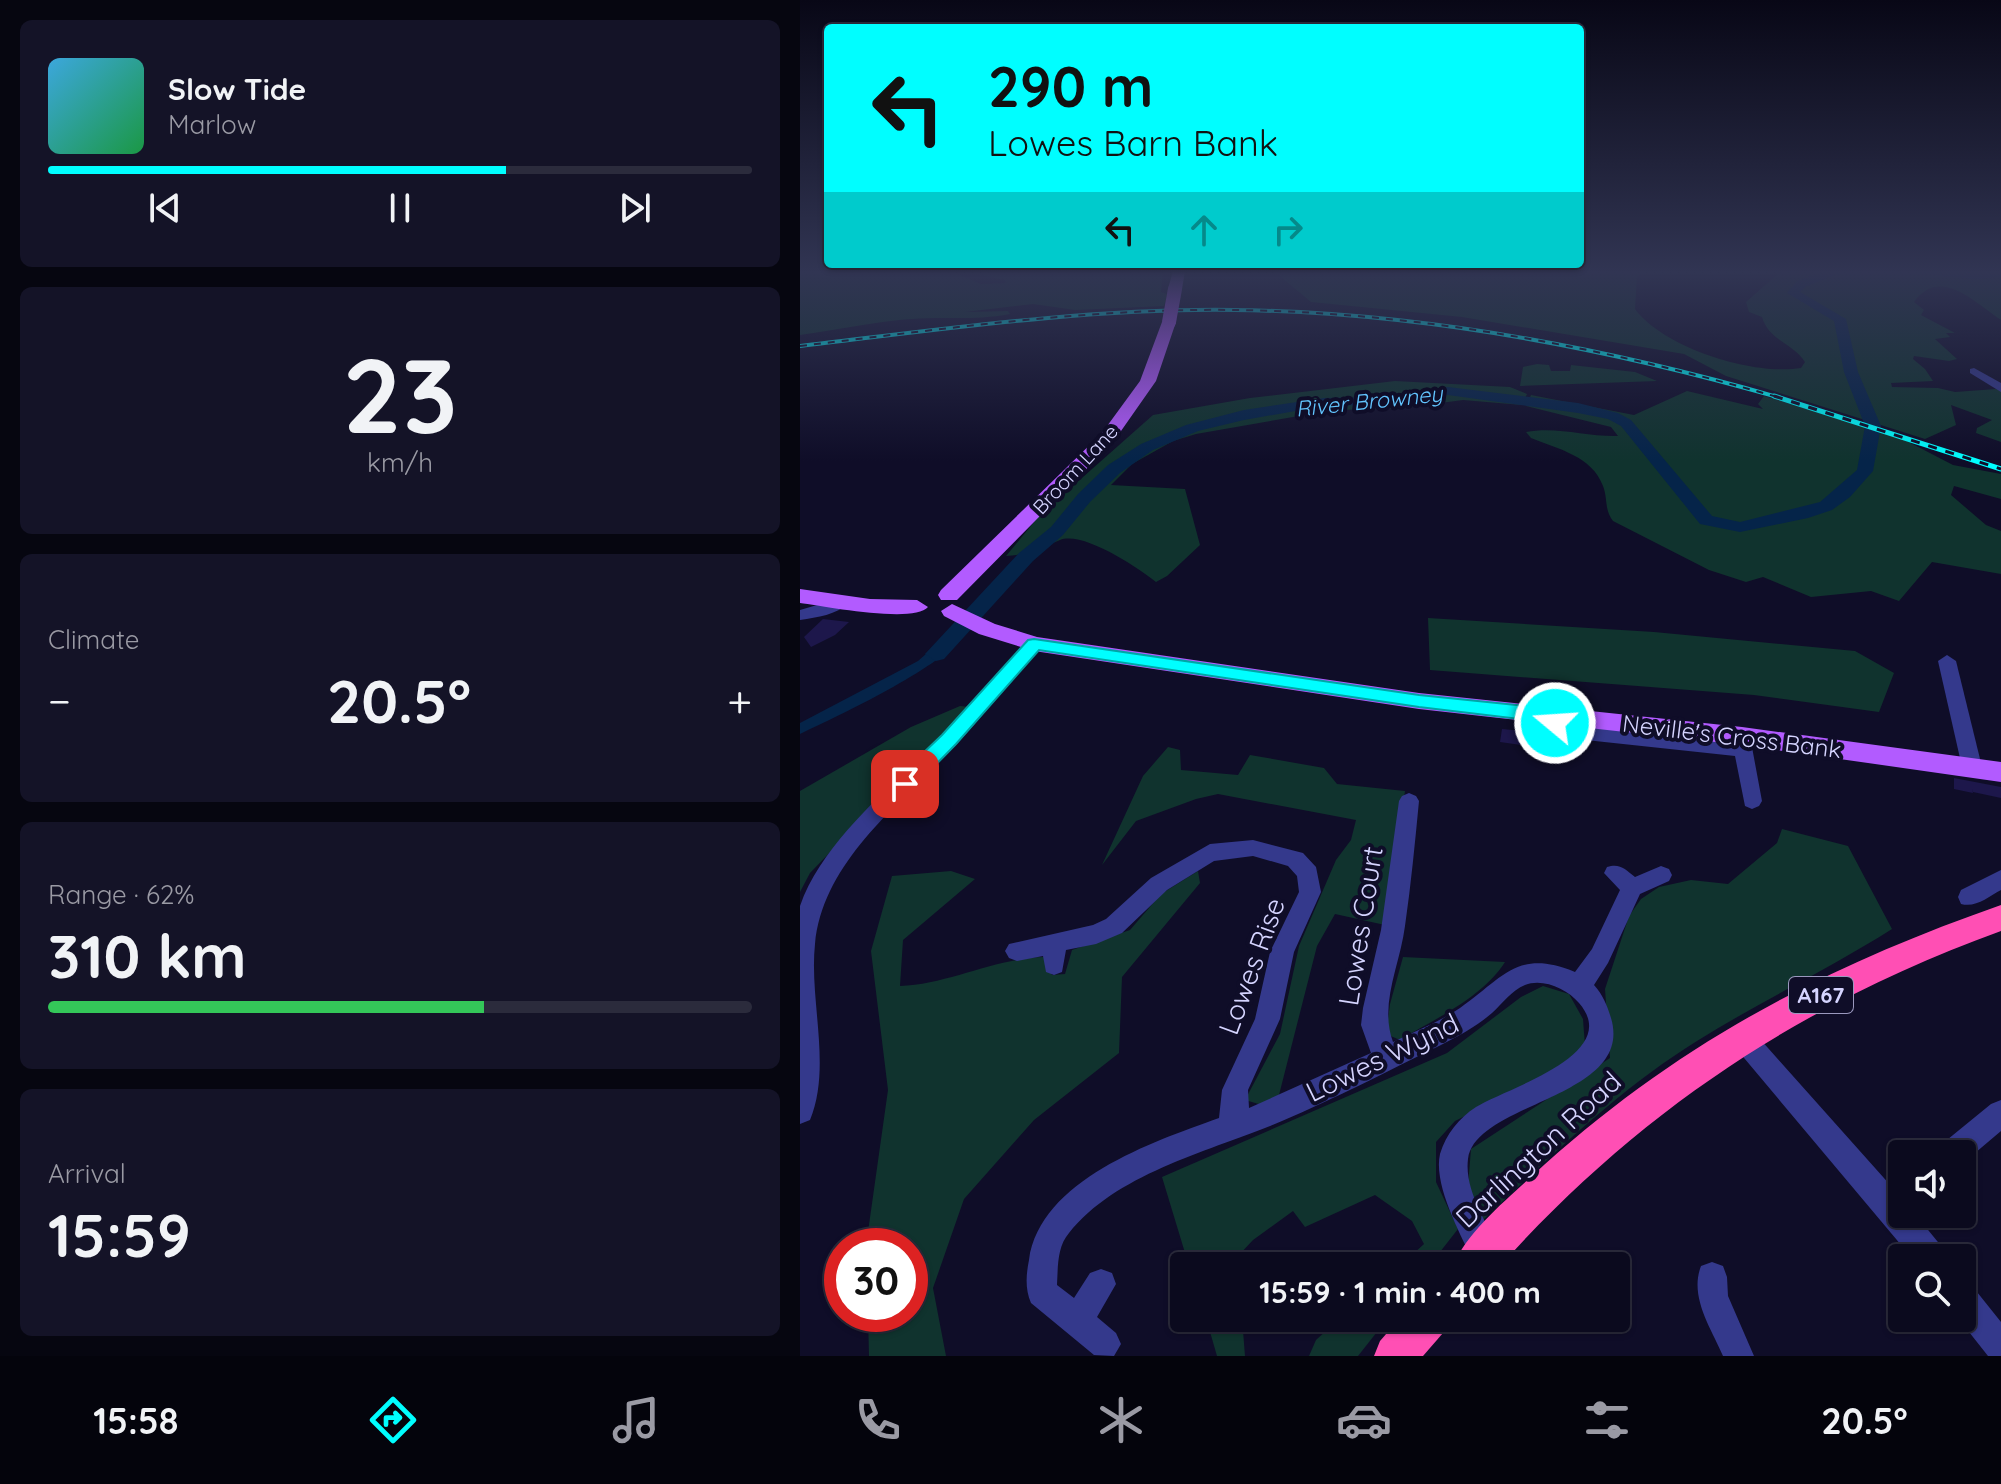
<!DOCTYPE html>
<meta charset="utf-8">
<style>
:root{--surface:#0b0a1e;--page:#141327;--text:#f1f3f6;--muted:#9a9aa4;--line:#2b2b3c;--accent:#00feff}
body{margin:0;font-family:Quicksand,sans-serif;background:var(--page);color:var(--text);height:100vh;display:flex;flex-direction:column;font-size:30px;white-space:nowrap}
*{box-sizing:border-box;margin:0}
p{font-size:26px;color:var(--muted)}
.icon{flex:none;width:44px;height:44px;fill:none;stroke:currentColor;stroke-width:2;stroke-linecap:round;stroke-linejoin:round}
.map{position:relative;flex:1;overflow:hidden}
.drawer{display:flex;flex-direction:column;gap:20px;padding:20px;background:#060610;width:800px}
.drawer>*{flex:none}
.guide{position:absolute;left:24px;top:24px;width:760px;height:244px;border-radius:8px;box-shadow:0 2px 6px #0004,0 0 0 2px var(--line);background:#00feff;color:#111;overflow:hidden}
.buttons{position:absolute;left:1088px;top:1140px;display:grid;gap:16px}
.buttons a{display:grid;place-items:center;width:88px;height:88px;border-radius:8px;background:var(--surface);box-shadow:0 2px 6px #0004,0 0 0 2px var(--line);font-size:40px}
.speed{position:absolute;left:24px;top:1228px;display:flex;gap:16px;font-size:40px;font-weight:700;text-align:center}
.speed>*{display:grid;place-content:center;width:104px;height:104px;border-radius:50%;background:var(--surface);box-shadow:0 2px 6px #0004,0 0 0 2px var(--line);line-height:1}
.speed .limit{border:12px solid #d22;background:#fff;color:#111}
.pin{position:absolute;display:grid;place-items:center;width:68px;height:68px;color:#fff;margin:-34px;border-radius:16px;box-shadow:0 4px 12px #0006}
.me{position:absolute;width:88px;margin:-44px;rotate:288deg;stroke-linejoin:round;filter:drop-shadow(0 0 6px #0008)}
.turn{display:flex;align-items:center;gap:28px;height:168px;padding:0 32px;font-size:36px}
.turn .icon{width:104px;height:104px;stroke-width:2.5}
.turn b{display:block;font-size:56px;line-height:68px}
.lanes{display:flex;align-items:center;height:76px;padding:0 32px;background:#0003;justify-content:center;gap:40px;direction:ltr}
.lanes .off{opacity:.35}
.big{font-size:60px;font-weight:800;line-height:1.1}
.drawer .tile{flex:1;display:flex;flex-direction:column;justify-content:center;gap:12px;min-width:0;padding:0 28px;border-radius:12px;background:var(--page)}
.drawer .dial{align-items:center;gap:0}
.dial b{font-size:104px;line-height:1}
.song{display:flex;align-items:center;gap:24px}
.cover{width:96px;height:96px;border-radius:12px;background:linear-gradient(135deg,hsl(200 70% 55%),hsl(140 70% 35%))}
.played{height:8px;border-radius:4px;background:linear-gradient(90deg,var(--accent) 65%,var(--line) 65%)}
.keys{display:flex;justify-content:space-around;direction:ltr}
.heat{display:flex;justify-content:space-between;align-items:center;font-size:44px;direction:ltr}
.charge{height:12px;border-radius:6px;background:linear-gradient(90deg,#34c759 62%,var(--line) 0)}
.trip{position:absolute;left:370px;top:1252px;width:460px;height:80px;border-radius:8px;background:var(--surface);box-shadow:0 2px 6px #0004,0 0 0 2px var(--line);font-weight:800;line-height:80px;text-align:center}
.tabs{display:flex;height:128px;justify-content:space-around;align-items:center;background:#04040c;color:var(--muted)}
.tabs .icon{width:56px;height:56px}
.tabs .on{color:var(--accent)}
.tabs b{font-size:36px;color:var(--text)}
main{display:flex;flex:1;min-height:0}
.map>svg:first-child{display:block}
.green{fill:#10332e}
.water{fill:#052449}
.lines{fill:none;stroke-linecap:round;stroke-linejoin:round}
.river{fill:#052449;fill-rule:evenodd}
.building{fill:#1d174b}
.minor{fill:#34398c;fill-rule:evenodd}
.major{fill:#b25bff;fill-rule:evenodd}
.highway{fill:#ff4fb4;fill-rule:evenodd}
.rail-far1-casing{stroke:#00feff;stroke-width:4}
.rail-casing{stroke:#00feff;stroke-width:5}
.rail-far1{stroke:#0f0d28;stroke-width:2;stroke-dasharray:7;stroke-linecap:butt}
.rail{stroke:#0f0d28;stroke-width:3;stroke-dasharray:9;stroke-linecap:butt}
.major-bridge{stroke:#b25bff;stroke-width:14}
.route{fill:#00feff;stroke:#00a5a6;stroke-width:2}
.labels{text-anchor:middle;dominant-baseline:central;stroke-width:8;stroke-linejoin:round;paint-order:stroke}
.far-street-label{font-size:20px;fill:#d5d4ff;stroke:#0f0d28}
.far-water-label{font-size:22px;font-style:italic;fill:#62c5ff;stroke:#0f0d28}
.shield{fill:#0f0d28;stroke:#9a98be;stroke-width:2}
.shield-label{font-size:22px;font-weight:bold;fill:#d5d4ff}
.street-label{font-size:24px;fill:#d5d4ff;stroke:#0f0d28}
.near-street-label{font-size:28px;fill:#d5d4ff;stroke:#0f0d28}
</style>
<main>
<section class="drawer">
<div class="tile">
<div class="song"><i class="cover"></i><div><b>Slow Tide</b><p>Marlow</p></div></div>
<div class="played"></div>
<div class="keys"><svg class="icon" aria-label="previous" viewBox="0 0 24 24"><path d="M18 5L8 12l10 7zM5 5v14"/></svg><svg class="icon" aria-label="pause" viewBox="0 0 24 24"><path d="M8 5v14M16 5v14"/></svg><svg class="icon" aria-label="next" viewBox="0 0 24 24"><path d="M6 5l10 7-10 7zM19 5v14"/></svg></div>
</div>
<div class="tile dial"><b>23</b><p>km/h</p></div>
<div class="tile"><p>Climate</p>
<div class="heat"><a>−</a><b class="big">20.5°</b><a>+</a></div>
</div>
<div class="tile"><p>Range · 62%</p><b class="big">310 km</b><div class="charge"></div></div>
<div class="tile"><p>Arrival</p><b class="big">15:59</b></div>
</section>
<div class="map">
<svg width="1201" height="1356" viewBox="0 0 1201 1356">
<rect width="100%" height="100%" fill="#0f0d28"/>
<g class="green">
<path d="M0,271H150L181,284L206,283L205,280L180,275L182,271H363L361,292L367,294L364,306L275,310L233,304L165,312L208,311L210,314C184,319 161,318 136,318C90,318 45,329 0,335Z"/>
<path d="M474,271H845L837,276L835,309C864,348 953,376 1001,368L1005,362C993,343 969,341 962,317L949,312L946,302L981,271H1201V320C1174,302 1140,266 1114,302L1124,310L1121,315L1155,333H1146L1150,337L1135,339L1157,359L1149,361L1114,356L1113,359L1125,369L1133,381L1091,383L1092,387L1138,388L1155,392L1196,389L1201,391V442L1176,433L1177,428L1192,420L1151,405L1156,425L1125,439L926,376L884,354L662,317L511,302Z"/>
<path d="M737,364L749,365L751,371H770L771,365L835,372L857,381L720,386L723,367Z"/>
<path d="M595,381L710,387L727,394L722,405L663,400L595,409L533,410L396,434L373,441L332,464L311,485L385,489L400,545L367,576L356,582C337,567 283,531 260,540C241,548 226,555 206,556L239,516L353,415L450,398Z"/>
<path d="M887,391L963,409L958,404L964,396L1099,437L1153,465L1201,474V499L1154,486L1151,495L1186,525L1201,531V574L1132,562L1099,601L1071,591L1011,597L963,577L946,582L909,570L813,521C804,509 808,499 803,486C792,456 758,449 731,438L726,432C757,426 787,437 818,436L811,427L726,406L731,395L834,415Z"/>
<path d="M628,618L854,632L1055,651L1094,673L1079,712L954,695L630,670Z"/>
<path d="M160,706L170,707L10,873L0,892V791L111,727Z"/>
<path d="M368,747L380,750L381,770L438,775L450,755L524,768L537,784L605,791L585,925L535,914L517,946L479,1095L462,1105L445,1100L480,1034L499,946L536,860L551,840L556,820L418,794L396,799L336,821L302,865L343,776Z"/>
<path d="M982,829L1048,846L1092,929C1029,969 961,1001 897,1041C818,1090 751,1156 683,1220L668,1186L671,1149L810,1058L805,989L829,916L841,899L859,887L891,880L928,884L977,843Z"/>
<path d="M151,871L175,879L103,940L100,986C149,984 195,958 244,957L252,975L265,974L272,950L330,930L361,894L398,871L400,883L322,977L319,1053L234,1120L164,1199L133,1288L146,1356H69L68,1314H110V1246H66L88,1090L71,951L92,876Z"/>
<path d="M603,957L705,962C682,998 636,1018 600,1040L586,1034L590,1004Z"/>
<path d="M743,986L769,994L783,1019L785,1046L753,1072L655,1121L636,1142V1182L658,1229L629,1266H600L624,1244L612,1221L575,1195L505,1227L493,1211L453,1240L438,1256L439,1266H389L362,1177L647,1053L721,997Z"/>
<path d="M406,1318H442L445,1356H417Z"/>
<path d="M540,1318H588L558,1356H509L516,1340Z"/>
</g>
<path class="water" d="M151,632L164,636C134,671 44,713 0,734V723L118,661Z"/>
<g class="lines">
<g class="river">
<path d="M1026,271H1044L1005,287L1000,292L1046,319L1058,372L1081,426L1073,471L1050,497L1032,510L1008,518L940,532L900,524L821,426L808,419L778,413L648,395L572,405L524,406L444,420L398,431L353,450L320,473L290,502L263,535L233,561L144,659L136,661L125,654L219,553L251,527L278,494L308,465L341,444L386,425L444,410L524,398L572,397L648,387L778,403L818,413L831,420L912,516L940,522L1020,502L1057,470L1065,426L1044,372L1034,321L987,293L997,281Z"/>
<path d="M1115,271H1201V277L1176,279L1121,274Z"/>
</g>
</g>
<g class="building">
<path d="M23,619L49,622L35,635L11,647L4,637Z"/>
<path d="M702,729L723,731L721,745L700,742Z"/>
<path d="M1154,778L1201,787V798L1173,792L1172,789L1173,793L1154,789Z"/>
</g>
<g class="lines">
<g class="minor">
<path d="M1174,368L1201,383V392L1170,373V369Z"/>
<path d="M41,598L47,600L49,603C36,615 18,617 0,620V610Z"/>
<path d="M234,639L240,640L243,644L240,648C212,680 185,713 156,745C102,803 23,860 15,944C9,1001 32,1067 10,1120L0,1124V906C23,840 93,786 141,736C171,706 199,672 228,640Z"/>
<path d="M1147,655L1156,661L1182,767L1179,772H1165L1162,767L1138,661Z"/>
<path d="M754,710L761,711L767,724L933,742L935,731H949L962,801L959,806L952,809L945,806L935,756L767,738L753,734L745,716Z"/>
<path d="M609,793L616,796L619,801C615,843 611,884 605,926C600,965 579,1004 593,1042C616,1031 639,1022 660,1008C703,978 717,948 775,972L792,949L820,890L804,873L807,867C820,863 825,869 835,877L861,866L869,869L872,875L869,881L840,894L808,963L794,985C803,995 807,1005 811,1018C835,1098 675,1102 668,1159C664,1191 688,1224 700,1252L696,1263L687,1266L674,1263C661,1235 633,1185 640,1154C646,1134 659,1118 676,1107C706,1088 824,1055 779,1003C767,989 743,978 725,985C712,990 702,1004 692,1013C677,1026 659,1036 641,1045C588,1071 536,1098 482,1121C414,1150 317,1172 269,1233C257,1247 258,1267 257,1285L274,1298L290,1273L301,1269L312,1273L316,1284L297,1317L316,1333L321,1344L314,1356L294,1355L231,1303C225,1289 226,1275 229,1260C240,1180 352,1142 419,1118L422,1090L455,1019L470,952L499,892L497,876L488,866L453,856L414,861L367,890L322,933L296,944L266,950L262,972L254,975L246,972L243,956L217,961L209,958L205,951L209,944L293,925L306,919L351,878L410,844L453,840L503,853L516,867L521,892L494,952L480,1019L448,1090L449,1108L571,1053L561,1025L563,1008L581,930L599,801L602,796Z"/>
<path d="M1201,870V890C1188,897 1176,908 1161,904L1158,897L1161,890Z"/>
<path d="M943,1026L952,1030L1100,1196L1102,1214H1115L1142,1247L1146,1258H1112L934,1046L930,1038L934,1030Z"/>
<path d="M1201,1100V1131L1162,1164V1154H1138L1142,1144L1191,1104Z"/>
<path d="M912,1262L923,1266L927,1277L928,1296L954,1356H923C911,1328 889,1297 901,1266Z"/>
<path d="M1162,1283L1173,1287L1201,1322V1356H1188L1158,1318H1162Z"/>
</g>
<g class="major">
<path d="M373,271H385L382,289L375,293L368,289Z"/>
<path d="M369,318L376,322L356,381L314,441L157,600H141L138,595L141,590L302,433L340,381L362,322Z"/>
<path d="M0,589L70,599L117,600L128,607C114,624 24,606 0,603Z"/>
<path d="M152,604L195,624L237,637L619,693L942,727L1201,762V782L942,745L619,709L234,651L179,634L144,616L141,611Z"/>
</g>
<g class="highway">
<path d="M1201,905V931C1003,1003 841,1109 700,1266H653C667,1232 705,1201 732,1176C873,1046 1021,968 1201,905Z"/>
<path d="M600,1318H649L643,1333L623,1356H574L580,1341Z"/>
</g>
<defs>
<path id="rail-far1" d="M0,346C144,329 288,308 434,310C620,312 803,347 981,398"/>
<path id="rail" d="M974,396L1201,469"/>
</defs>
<use href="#rail-far1" class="rail-far1-casing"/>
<use href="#rail" class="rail-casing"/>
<use href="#rail-far1" class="rail-far1"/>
<use href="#rail" class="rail"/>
<path class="major-bridge" d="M369,322L375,289"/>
</g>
<linearGradient id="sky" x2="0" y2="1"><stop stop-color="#080716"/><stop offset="0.59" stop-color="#313553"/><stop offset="1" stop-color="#313553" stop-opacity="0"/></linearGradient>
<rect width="1201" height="461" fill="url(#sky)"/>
<path class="route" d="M234,639L619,695L754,709L761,711L765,723L755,730L749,728L745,722L619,707L239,650L156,744L112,789H97L94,784L97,778L142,735L228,640Z"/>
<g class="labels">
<g class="far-street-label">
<text transform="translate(275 469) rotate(-47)">Broom Lane</text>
</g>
<g class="far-water-label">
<text transform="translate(569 401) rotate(-6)">River Browney</text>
</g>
<rect class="shield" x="989" y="977" width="64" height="36" rx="6"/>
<g class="shield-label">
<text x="1021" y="995">A167</text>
</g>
<g class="street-label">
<text transform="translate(932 736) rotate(7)">Neville's Cross Bank</text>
</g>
<g class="near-street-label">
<text transform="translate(560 926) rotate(-81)">Lowes Court</text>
<text transform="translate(451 966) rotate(-70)">Lowes Rise</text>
<text transform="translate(582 1057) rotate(-26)">Lowes Wynd</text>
<text transform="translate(738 1149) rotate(-43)">Darlington Road</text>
</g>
</g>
</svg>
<div class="buttons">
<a><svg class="icon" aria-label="sound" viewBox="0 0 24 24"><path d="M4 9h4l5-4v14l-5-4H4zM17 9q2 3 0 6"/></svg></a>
<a><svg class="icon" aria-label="search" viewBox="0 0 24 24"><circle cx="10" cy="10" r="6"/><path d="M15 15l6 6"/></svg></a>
</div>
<div class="speed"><div class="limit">30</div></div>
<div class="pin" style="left:105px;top:784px;background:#d93025"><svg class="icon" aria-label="arrive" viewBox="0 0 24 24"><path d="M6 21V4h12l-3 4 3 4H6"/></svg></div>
<svg class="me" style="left:755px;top:723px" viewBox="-20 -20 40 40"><circle r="17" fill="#00feff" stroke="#fff" stroke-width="3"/><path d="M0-11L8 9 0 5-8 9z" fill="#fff"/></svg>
<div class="trip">15:59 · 1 min · 400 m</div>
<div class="guide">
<div class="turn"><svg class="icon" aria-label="left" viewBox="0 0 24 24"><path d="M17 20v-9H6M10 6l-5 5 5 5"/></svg><div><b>290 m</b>Lowes Barn Bank</div></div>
<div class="lanes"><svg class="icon" aria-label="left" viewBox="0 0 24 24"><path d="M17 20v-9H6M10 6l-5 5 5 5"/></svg><svg class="icon off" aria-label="ahead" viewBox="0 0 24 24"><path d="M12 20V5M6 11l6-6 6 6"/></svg><svg class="icon off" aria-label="right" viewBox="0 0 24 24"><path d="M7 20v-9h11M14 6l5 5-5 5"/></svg></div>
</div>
</div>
</main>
<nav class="tabs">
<b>15:58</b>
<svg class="icon on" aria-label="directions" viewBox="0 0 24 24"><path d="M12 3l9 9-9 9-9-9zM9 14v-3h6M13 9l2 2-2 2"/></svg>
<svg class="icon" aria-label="music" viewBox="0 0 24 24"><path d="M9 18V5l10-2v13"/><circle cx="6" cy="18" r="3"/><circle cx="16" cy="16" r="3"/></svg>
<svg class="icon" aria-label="phone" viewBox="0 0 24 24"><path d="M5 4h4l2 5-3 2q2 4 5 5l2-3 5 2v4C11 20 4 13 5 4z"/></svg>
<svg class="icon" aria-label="climate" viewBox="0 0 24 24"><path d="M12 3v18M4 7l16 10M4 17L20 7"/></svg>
<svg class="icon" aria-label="car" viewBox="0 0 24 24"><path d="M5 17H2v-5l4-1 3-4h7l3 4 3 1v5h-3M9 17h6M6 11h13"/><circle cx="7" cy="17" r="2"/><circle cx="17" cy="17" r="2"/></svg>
<svg class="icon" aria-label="filters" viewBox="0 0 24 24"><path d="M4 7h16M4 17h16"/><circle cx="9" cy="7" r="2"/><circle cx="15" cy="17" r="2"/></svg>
<b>20.5°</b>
</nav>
